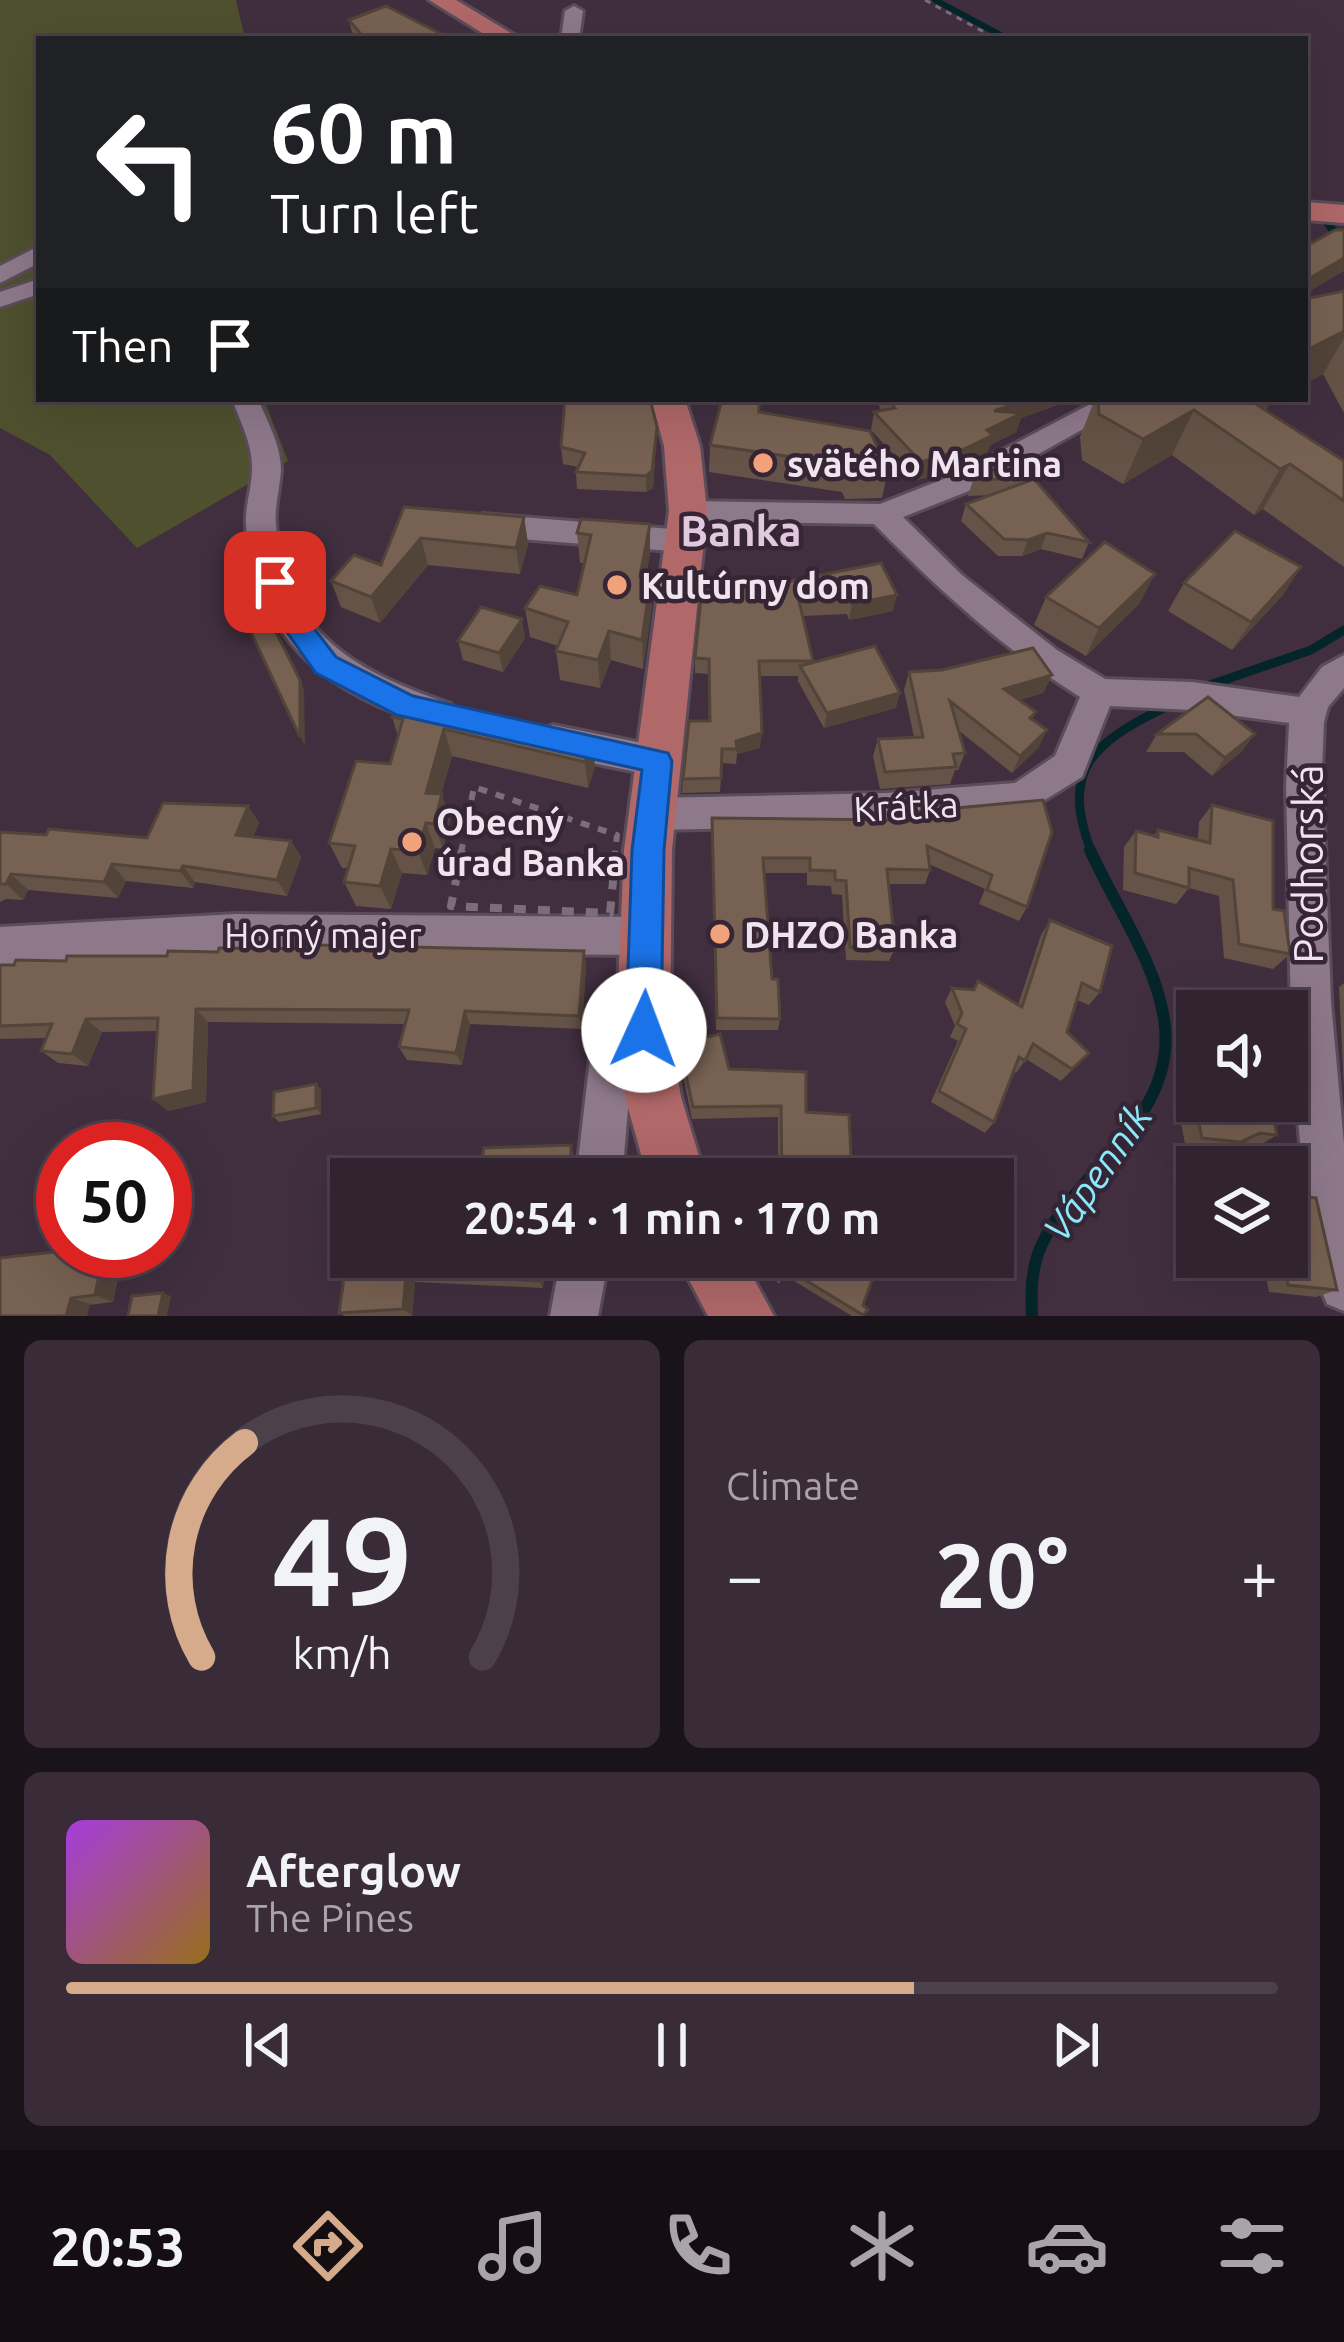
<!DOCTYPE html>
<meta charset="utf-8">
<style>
:root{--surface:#31232f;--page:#392b37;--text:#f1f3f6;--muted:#a8a4aa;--line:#4c404b;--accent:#d6ab8b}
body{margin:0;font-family:Ubuntu,sans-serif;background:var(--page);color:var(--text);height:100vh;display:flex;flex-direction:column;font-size:45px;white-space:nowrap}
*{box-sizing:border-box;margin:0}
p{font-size:39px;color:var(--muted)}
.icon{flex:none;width:66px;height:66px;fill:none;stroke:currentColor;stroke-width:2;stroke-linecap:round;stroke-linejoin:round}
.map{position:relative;height:1316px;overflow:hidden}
.details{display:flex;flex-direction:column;gap:24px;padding:24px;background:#1b131a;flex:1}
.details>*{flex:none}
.banner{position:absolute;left:36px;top:36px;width:1272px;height:366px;border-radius:0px;box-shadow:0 12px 48px #0002,0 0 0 3px var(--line);background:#202124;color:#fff;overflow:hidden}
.buttons{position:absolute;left:1176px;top:990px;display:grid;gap:24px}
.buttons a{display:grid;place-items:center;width:132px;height:132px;border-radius:0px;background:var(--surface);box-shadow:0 12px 48px #0002,0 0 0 3px var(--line);font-size:60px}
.speed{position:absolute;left:36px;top:1122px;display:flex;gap:24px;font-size:60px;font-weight:700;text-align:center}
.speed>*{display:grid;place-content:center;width:156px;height:156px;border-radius:50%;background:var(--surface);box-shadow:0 12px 48px #0002,0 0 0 3px var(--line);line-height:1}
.speed .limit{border:18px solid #d22;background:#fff;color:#111}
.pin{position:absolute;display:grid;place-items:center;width:102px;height:102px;color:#fff;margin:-51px;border-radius:24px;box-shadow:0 6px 18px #0006}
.me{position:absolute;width:132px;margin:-66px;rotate:2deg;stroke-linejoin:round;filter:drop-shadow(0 0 9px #0008)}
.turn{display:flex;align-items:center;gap:42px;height:252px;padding:0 36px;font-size:54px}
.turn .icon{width:156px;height:156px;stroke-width:2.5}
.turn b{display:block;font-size:84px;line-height:102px}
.then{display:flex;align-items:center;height:114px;padding:0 36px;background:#0003;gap:24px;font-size:45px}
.big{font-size:90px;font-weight:600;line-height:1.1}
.details .card{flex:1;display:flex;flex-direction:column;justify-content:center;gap:18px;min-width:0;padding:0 42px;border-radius:18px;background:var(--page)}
.details .dial{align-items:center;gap:0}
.dial svg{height:312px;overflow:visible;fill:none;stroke:var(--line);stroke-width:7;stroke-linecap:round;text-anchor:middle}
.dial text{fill:var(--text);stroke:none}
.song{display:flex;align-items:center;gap:36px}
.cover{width:144px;height:144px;border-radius:18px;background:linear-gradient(135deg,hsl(280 70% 55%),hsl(40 70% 35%))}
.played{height:12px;border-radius:6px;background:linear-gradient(90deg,var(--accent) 70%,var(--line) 70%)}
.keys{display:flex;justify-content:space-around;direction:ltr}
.heat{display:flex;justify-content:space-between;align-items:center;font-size:66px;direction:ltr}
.details .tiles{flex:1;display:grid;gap:24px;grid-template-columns:1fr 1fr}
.card:last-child{grid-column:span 2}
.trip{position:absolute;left:330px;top:1158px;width:684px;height:120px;border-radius:0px;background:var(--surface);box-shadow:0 12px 48px #0002,0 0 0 3px var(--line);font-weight:600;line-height:120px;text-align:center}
.tab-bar{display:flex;height:192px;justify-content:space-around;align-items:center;background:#140e13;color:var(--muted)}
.tab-bar .icon{width:84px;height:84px}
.tab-bar .selected{color:var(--accent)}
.tab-bar b{font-size:54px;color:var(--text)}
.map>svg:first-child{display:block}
.green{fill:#4e502e}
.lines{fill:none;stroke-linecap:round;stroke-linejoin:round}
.stream-far3{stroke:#04252a;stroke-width:6}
.stream-far2{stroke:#04252a;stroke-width:8}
.stream-far1{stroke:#04252a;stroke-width:9}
.stream{stroke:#04252a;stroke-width:12}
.minor-casing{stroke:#5b4c5a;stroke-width:6}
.major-casing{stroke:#5b4c5a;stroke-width:6}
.path-far2{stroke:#7d6d7b;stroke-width:3;stroke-dasharray:6 6;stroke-linecap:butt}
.path-far1{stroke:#7d6d7b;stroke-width:6;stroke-dasharray:9 9;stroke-linecap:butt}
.path{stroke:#7d6d7b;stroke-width:8;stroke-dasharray:12 12;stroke-linecap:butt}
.minor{fill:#8e798b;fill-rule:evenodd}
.major{fill:#b06869;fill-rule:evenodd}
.wall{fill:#665347}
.shaded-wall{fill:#534439}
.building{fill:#776152;stroke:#534439;stroke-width:3}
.route{fill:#1a73e8;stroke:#114b97;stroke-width:3}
.poi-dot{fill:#f1a27b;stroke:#362535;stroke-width:4.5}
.labels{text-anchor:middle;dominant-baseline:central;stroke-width:9;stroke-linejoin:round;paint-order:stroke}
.poi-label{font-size:36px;font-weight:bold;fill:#f0e4ef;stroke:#362535;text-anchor:start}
.street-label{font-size:36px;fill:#f0e4ef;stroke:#362535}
.water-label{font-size:39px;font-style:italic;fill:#89e9f8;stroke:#362535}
.quarter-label{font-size:42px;font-weight:bold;fill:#e0c9dd;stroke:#362535}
.near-street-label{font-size:42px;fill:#f0e4ef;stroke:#362535}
</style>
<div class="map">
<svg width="1344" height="1316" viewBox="0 0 1344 1316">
<rect width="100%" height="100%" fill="#412f3f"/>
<path class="green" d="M0,0H236L245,39H39V399H264L288,461L137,548L50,455L0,428Z"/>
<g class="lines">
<g class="stream-far3">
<path d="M935,0L1008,39"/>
<path d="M1305,199L1324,217"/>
</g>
<path class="stream-far2" d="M1321,214L1344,245"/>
<g class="stream-far1">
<path d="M1204,687L1311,650L1344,630"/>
<path d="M1092,853C1058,767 1096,741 1168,706"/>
</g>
<path class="stream" d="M1032,1316C1031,1291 1031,1268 1042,1244C1077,1169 1174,1121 1165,1027C1159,966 1115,906 1090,850"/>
<defs>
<g id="minor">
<path d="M574,6L583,11L579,39H561L565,11Z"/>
<path d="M39,246V263L0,283V266Z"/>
<path d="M39,279V294L0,307V292Z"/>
<path d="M232,399H258C267,421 281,445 281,470C280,488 274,507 276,525C286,635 357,672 451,704L456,714L451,724L439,728C335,697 253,643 246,524C245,505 252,488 252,469C253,445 240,421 232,399Z"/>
<path d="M1100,399H1137L979,487L903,517L962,575L1057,650L1105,679L1192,682L1299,697L1322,667L1344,655V688L1328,707L1324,722L1322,768L1331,1002L1344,1144V1311L1327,1304L1320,1287L1303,1173L1292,1059L1286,786L1289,723L1192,710L1110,706L1082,777L1022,814L887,825L653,830L640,825L635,814L640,803L653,798L887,793L1015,783L1055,756L1080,697C1003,649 938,589 874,524L688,521L673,511L688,501L880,504L959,473Z"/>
<path d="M483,514L684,530L695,533L699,541L695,549L684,552L483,536L468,525Z"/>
<path d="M553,725L657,746L670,750L675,761L670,772L657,776L553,755L541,750L536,740L541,730Z"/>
<path d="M236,914L646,917L660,923L666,936L660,949L646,955L236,952L0,965V927Z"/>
<path d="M643,1010L658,1016L664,1031L658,1046L632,1062L622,1179H576L591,1050L597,1035Z"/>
<path d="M561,1257H609L598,1316H550Z"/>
</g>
<g id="major">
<path d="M429,0H456L521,39H492Z"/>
<path d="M1305,202L1344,205V223L1305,220Z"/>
<path d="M651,399H685L700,446L707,511L672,850L670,1031L681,1097L706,1179H648L625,1097L616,1031L624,850L669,511L664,446Z"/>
<path d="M677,1257H742L774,1316H708Z"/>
</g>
</defs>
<use href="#minor" class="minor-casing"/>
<use href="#major" class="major-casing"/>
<path class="path-far2" d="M925,0L997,39"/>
<path class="path-far1" d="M461,853L474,787L617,835L615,853"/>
<path class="path" d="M462,850L451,906L610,913L616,850"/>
<use href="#minor" class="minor"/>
<use href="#major" class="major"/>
</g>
<g class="wall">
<path d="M349,20L447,37V39H358L352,32Z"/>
<path d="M1344,291V413L1323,374L1305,384V299Z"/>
<path d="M720,399H759V412L888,471L882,498L845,499L842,492L709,472L710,445L720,407Z"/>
<path d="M876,399H940L942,402L950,399H1074L1021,418L1016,432L990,445L987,453L957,469L917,480L871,430L874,412L881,410Z"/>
<path d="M1095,399H1276L1270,402L1266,410L1344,461V567L1263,509L1254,515L1172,455L1123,484L1082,460L1080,437Z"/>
<path d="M657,427L653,488L646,492L577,489L576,472L578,467L563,464L561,447Z"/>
<path d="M1031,478L1030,481L1089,542L1082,559L1041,549L1022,556H998L961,521L966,504L990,495L968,496L973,480Z"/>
<path d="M404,507L524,517L528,544L520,574L428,565L380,623L341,607L331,581L381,565Z"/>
<path d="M581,519L650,554L646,576H651L652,606L643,669L611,660L600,688L560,680L556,651L558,646L530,637L525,608L577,595L584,563H580L577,533Z"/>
<path d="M881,563L893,611L849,620L847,614L803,616L812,663L896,708L824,728L798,681V676H760V748L737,754L736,764L722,763L720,792L682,793L683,779L709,721L708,674L695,673V658L766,586Z"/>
<path d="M1301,567L1282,596L1232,650L1168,611L1184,583Z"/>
<path d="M1046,597L1140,603L1086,656L1034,625Z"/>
<path d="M525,638L503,672L463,660L458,641Z"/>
<path d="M909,672L1052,675L1043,693L1019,700L1033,720L1039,747L1012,773L958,730L965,753L958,770H955L950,784L880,789L873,756L878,739L914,737L904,690Z"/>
<path d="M392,717L592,740L595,767L588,788L452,756L441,794L450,819L443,849L435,848L427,875L402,873L391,909L356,906L344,882L348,868H342L329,843L390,764L398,736Z"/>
<path d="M1157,734H1255L1241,752L1212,776L1184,752H1146Z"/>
<path d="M1043,800L1027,907L1019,921L979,904L985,889L929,864L930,870L925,884H889L895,948L889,961L846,960L842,895L832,894L831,886L807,885V873H764L772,979L780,1019L778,1030H716L712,818L891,820Z"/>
<path d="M1212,805L1273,909L1290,954L1273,969L1224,958L1219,896L1189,888L1176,904L1123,890L1124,847L1136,831L1154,836L1158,830L1198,840L1199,822Z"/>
<path d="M248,806L259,823L253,837L291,841L301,857L287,896L195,882L193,888L126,881L118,898L28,890L23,900L6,899L0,902V832L147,838Z"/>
<path d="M1050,920L1100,992L1089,1005L1077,1000L1067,1032L1089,1053L1061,1081L1026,1059L1016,1073L1014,1072L994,1122L985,1133L931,1102L958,1041L950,1037L955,1026L945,1002L952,988L1018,1005L1041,935Z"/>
<path d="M584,951L586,965L582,1029L470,1024L462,1065L407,1060L399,1047L406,1024L208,1022L206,1102L168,1111L153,1099L157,1031L102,1032L88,1066L58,1063L41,1051L46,1038L0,1039V965L167,956Z"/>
<path d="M1344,983V1089L1339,987Z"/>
<path d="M679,1043L806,1112L852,1179H778V1117L692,1119L679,1056Z"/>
<path d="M316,1084L321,1090V1114L279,1122L273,1116Z"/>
<path d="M1194,1100L1287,1101L1296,1111L1278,1123H1274L1277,1135L1260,1145L1243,1144L1223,1153L1186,1149L1179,1112Z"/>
<path d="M351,1243L546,1257L543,1288L415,1282L412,1316H345L339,1313Z"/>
<path d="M123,1254L113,1302L0,1316Z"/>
<path d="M752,1257H819L830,1268L835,1257L868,1310L862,1316H852L784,1275L779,1284Z"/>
<path d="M1262,1257H1287L1337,1290L1316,1297L1269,1292Z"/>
</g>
<g class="shaded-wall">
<path d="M1344,258V271L1305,294V281Z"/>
<path d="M1344,331V338L1323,374L1305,384V351Z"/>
<path d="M1028,399H1074L1021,418L1016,432L990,445L987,453L957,469L917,480L921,462L994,411Z"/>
<path d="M1241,399H1276L1270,402L1262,418Z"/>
<path d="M1194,410L1172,455L1123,484L1143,439Z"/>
<path d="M657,427L653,488L646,492V476Z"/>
<path d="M1290,464L1263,509L1254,515L1280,469Z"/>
<path d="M524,517L528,544L520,574L516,548Z"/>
<path d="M650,524V554L641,605L640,576Z"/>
<path d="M1047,533L1041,549L1022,556L1028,540Z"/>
<path d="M421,538L428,565L380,623L371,597Z"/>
<path d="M1301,567L1282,596L1232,650L1251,622Z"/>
<path d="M1155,574L1140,603L1086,656L1099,628Z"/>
<path d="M651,576L652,606L643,669L642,640Z"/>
<path d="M897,595L893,611L849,620L852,604Z"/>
<path d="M522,619L525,638L503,672L499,653Z"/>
<path d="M609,631L611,660L600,688L598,660Z"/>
<path d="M1052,675L1043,693L997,706L1004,689Z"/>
<path d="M300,680L304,689L305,746L300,737Z"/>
<path d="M900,693L896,708L824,728L827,713Z"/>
<path d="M444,729L452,756L435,818L426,793Z"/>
<path d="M1047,730L1039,747L1012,773L1020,756Z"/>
<path d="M762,733L760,748L737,754L736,741Z"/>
<path d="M1255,734L1241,752L1212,776L1225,758Z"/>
<path d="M592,740L595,767L588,788L585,762Z"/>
<path d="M442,794L450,819L443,849L434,824Z"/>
<path d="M248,806L259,823L247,852L236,835Z"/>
<path d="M426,823L435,848L427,875L418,851Z"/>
<path d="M291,841L301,857L287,896L277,880Z"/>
<path d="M391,849L402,873L391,909L380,886Z"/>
<path d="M112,864L126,881L118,898L104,882Z"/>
<path d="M183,866L195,882L193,888L180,871Z"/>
<path d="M11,874L28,890L23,900L6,884Z"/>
<path d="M584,951L586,965L582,1029L579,1016Z"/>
<path d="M196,1009L208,1022L206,1102L168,1111L153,1099Z"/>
<path d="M465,1011L470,1024L462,1065L456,1053Z"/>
<path d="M86,1019L102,1032L88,1066L72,1054Z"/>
<path d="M316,1084L321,1090V1114L316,1108Z"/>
<path d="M1260,1133L1243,1144L1223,1153L1240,1142Z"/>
<path d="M571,1145L574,1156V1179H571Z"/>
<path d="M104,1251H116L123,1254L113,1302L95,1295Z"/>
<path d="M542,1257H546L543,1288L539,1281Z"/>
<path d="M406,1274L415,1282L412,1316L403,1309Z"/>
<path d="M163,1293L171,1296L167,1316H158Z"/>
<path d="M71,1298L90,1304L87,1316H66Z"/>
</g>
<g class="building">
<path d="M386,6L447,37L439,39H365L349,20Z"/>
<path d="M1335,230H1344V258L1305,281V237L1312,243Z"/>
<path d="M1344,291V331L1305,351V299Z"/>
<path d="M565,399H650L657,427L652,471L646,476L576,472L585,453L561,447Z"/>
<path d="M722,399H759V412L870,431L888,471L850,472L847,465L710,445Z"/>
<path d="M889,399H940L942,402L950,399H1028L994,411L1022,413L987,430L993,435L962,450L921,462L874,412L895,408Z"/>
<path d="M1098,399H1248L1344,461V501L1290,464L1280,469L1194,410L1143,439L1099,414Z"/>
<path d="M1015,459L1031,478L973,480Z"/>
<path d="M1034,479L1089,542L1047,533L1028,540L1004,539L966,504Z"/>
<path d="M404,507L524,517L516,548L421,538L371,597L331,581L354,555L381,565Z"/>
<path d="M581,519L650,524L640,576H651L642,640L609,631L598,660L556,651L568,622L525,608L540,586L577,595L591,535L577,533Z"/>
<path d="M1235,531L1301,567L1251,622L1184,583Z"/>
<path d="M1105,542L1155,574L1099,628L1046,597Z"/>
<path d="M881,563L897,595L852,604L850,599L799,601L813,661H759L762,733L736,741L737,749H722L721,778L683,779L689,721H710L709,659L695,658L702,588L766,586Z"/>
<path d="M481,607L522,619L499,653L458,641Z"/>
<path d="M270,620L300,680V737L249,628Z"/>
<path d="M875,646L900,693L827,713L800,666Z"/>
<path d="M1033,648L1052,675L1004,689L1036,712L1030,718L1047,730L1020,756L950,701L965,753L953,754L956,767L885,772L878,739L923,737L909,672L942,670Z"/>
<path d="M1208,697L1255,734L1225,758L1196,734H1157Z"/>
<path d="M401,698L592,740L585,762L444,729L426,793L442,794L434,824L426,823L418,851L391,849L380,886L344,882L355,846L329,843L356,761L390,764L403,719L392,717Z"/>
<path d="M1043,800L1052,832L1027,907L987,890L992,875L927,846L930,870L887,869L895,948L850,947L846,881L835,880V871L810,870V858H763L772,979H778L780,1019L717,1018L712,818L891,820L893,814Z"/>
<path d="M163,803L248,806L236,835L291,841L277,880L183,866L180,871L112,864L104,882L11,874L6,884H0V832L46,835L49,829L147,838Z"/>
<path d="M1212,805L1273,821V909L1284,911L1290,954L1239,944L1233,880L1189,868V888L1135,873L1136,831L1158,837V830L1210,843Z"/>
<path d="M1050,920L1112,946L1100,992L1082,983L1067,1032L1089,1053L1072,1069L1033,1044L1025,1061L1019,1057L994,1122L939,1091L966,1029L957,1024L962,1013L952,988L974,990L978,981L1022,1007Z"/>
<path d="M319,945L584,951L579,1016L465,1011L456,1053L399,1047L409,1010L196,1009L193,1090L153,1099L158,1018L86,1019L72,1054L41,1051L52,1024L0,1026V965H14L16,960L66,961L67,956H167L168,951L218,952L219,948L318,949Z"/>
<path d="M720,1034L729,1069L806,1072V1112L849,1115L852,1179H782L781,1106L693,1107L679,1043Z"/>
<path d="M1287,1074L1296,1111L1272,1110L1277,1135L1260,1133L1240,1142L1202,1138L1194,1100L1218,1103L1217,1101H1287Z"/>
<path d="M316,1084V1108L273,1116L274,1092Z"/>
<path d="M571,1145V1179H478L484,1148Z"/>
<path d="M1287,1195L1316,1198L1337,1290L1288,1285L1282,1257H1287Z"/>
<path d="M349,1243H351V1257H542L539,1281L406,1274L403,1309L339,1313Z"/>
<path d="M63,1251H104L95,1295L71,1298L66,1316H0V1258Z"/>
<path d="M760,1257H819L831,1270L836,1257H844L874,1275L863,1305L868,1310L863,1315L787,1269L782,1278Z"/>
<path d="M163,1293L158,1316H128L132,1296Z"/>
</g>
<path class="route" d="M275,572L284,575L299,609L336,657L413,696L668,753L672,761L664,850L661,1030L656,1043L644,1048L631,1043L626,1030L632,850L642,770L397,715L316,673L279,621L262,582Z"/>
<g class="poi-dot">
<circle cx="763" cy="463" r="12"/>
<circle cx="617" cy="585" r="12"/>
<circle cx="412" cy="842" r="12"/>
<circle cx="720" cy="934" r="12"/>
</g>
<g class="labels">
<g class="poi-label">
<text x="787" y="463">svätého Martina</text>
<text x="641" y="585">Kultúrny dom</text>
<text x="436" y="821">Obecný<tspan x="436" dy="41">úrad Banka</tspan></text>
<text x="744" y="934">DHZO Banka</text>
</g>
<g class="street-label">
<text transform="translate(906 806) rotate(-3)">Krátka</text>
<text x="323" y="934">Horný majer</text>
</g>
<g class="water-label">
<text transform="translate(1097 1172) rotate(-55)">Vápenník</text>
</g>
<g class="quarter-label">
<text x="741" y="530">Banka</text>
</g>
<g class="near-street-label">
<text transform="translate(1307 864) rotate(-90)">Podhorská</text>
</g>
</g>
</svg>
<div class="buttons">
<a><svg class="icon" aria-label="sound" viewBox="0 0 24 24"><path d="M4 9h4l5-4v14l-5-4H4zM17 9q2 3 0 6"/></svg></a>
<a><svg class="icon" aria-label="layers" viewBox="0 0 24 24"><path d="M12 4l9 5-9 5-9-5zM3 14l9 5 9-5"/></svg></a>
</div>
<div class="speed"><div class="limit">50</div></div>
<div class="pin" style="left:275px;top:582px;background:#d93025"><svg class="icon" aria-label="arrive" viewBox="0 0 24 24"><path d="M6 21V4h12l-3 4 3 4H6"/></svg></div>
<svg class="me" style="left:644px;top:1030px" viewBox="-20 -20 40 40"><circle r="19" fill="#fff"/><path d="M0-13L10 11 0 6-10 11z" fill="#1a73e8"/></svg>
<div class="trip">20:54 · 1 min · 170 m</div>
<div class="banner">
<div class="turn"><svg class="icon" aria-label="left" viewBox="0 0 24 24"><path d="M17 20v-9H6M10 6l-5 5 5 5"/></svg><div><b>60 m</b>Turn left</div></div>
<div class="then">Then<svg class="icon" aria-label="arrive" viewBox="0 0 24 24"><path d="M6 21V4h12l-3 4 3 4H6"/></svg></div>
</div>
</div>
<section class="details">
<div class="tiles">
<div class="card dial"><svg viewBox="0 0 100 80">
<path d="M14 69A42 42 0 1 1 86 69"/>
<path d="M14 69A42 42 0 0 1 25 14" stroke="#d6ab8b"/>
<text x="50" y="56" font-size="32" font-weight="700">49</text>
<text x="50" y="72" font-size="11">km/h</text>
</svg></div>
<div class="card"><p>Climate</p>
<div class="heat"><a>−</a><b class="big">20°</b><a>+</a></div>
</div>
<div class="card">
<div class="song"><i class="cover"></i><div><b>Afterglow</b><p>The Pines</p></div></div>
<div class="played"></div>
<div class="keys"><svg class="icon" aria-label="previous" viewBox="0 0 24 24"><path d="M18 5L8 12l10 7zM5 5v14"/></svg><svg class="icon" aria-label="pause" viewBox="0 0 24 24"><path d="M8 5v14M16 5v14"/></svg><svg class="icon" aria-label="next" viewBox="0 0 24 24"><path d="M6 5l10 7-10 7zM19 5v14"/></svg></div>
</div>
</div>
</section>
<nav class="tab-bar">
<b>20:53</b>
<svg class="icon selected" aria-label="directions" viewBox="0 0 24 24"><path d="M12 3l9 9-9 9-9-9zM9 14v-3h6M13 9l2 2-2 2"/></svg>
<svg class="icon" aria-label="music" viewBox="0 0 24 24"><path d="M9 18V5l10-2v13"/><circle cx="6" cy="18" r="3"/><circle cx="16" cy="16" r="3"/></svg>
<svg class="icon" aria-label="phone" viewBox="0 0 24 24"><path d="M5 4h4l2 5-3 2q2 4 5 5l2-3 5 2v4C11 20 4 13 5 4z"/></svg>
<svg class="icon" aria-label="climate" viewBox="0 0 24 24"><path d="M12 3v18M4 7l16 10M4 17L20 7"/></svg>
<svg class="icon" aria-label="car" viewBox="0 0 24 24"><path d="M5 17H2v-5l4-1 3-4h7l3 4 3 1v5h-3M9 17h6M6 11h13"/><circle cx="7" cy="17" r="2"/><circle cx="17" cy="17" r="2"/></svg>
<svg class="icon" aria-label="filters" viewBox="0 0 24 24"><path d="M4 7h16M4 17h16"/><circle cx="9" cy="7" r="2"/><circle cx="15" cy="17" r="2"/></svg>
</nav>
